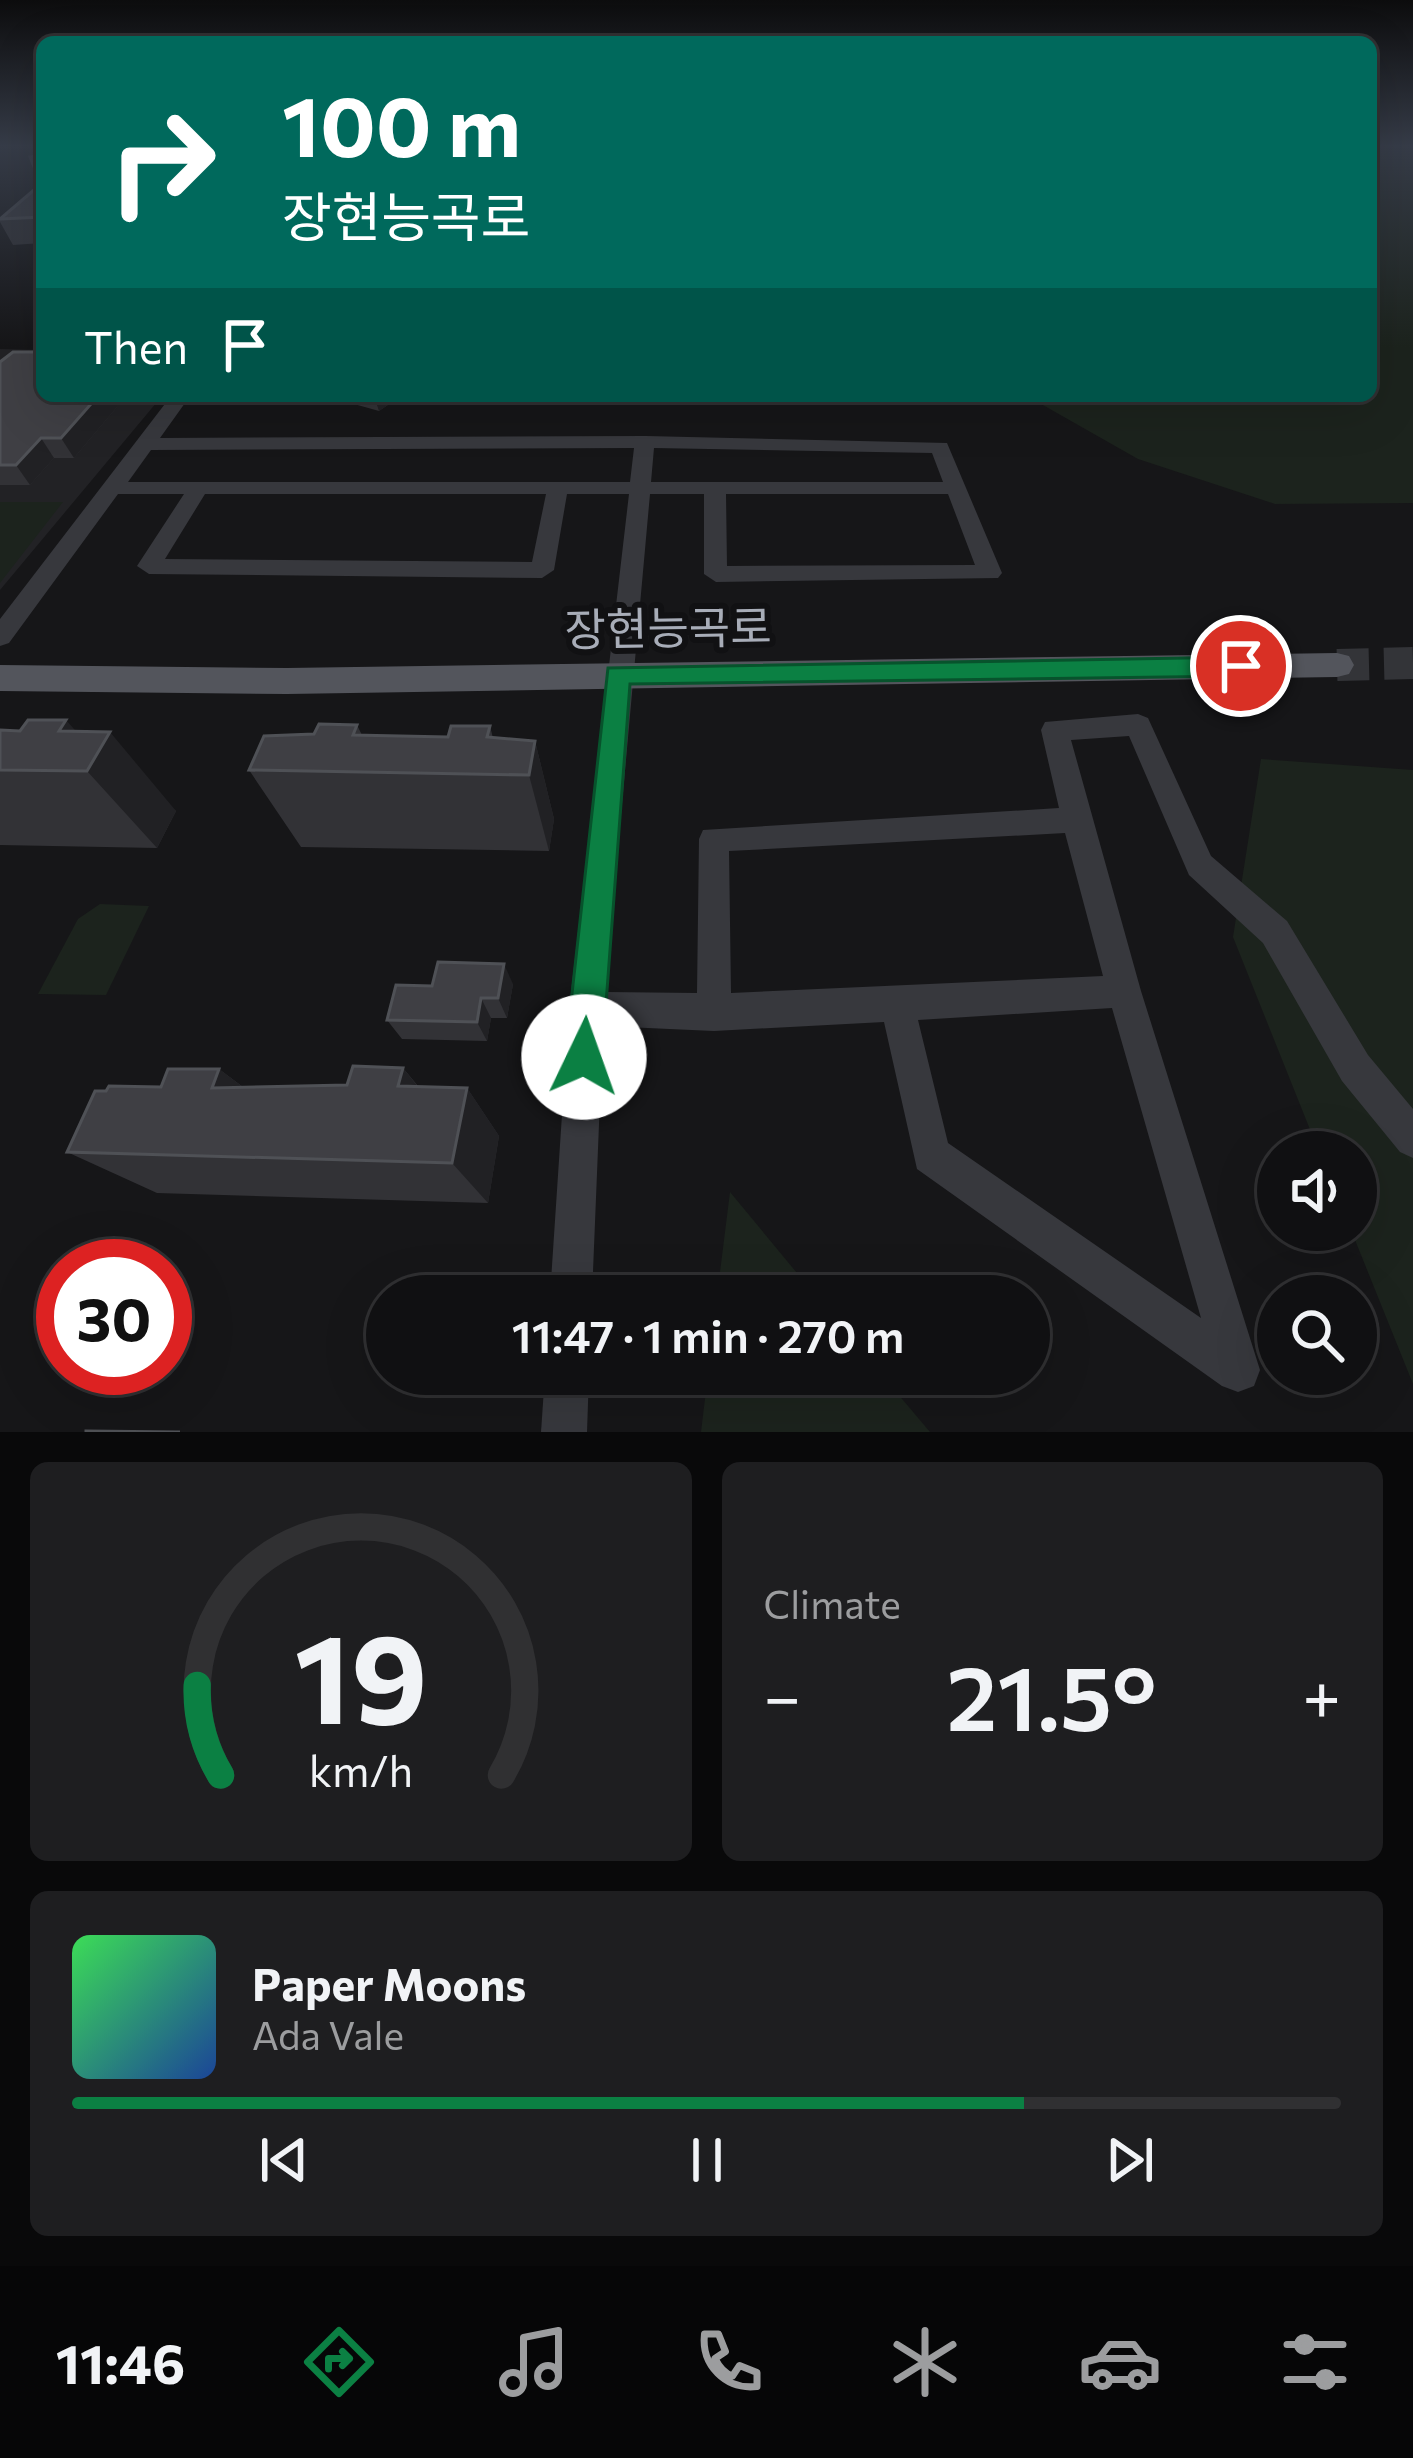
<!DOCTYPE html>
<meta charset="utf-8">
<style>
:root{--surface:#101012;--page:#1e1e20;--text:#f1f3f6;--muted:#9c9d9f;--line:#303032;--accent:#0b8043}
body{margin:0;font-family:Commissioner,"Noto Sans KR",sans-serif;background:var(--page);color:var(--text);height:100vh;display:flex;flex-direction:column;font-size:45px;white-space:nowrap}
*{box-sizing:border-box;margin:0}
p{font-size:39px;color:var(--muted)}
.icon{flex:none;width:66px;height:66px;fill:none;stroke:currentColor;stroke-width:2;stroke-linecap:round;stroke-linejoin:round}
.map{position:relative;height:1432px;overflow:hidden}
.panel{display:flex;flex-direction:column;gap:30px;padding:30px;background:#09090a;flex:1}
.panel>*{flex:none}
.banner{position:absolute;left:36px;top:36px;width:1341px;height:366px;border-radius:18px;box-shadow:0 12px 48px #0002,0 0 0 3px var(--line);background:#00695c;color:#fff;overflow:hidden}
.controls{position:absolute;left:1257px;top:1131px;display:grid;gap:24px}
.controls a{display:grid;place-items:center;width:120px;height:120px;border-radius:50%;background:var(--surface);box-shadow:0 12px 48px #0002,0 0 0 3px var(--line);font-size:60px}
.speed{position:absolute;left:36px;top:1239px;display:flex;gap:24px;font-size:60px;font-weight:700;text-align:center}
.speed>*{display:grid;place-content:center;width:156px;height:156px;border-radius:50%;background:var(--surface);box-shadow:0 12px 48px #0002,0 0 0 3px var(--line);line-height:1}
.speed .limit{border:18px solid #d22;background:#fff;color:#111}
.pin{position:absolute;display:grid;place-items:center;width:102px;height:102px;color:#fff;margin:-51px;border:6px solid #fff;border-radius:50%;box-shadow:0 3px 12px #0007}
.me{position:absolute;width:132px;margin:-66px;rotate:3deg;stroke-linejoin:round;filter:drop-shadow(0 0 9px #0008)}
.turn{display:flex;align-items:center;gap:42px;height:252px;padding:0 48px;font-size:54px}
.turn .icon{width:156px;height:156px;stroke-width:2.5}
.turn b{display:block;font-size:84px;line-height:102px}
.then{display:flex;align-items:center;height:114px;padding:0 48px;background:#0003;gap:24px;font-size:45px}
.big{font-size:90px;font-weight:600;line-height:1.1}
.panel .widget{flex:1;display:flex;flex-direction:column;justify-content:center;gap:18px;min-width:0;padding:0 42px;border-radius:18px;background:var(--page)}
.panel .dial{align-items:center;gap:0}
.dial svg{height:312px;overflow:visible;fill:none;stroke:var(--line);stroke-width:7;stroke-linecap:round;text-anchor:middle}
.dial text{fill:var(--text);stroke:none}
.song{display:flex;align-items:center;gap:36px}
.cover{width:144px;height:144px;border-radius:18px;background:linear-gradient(135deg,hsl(130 70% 55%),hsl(220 70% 35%))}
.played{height:12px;border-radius:6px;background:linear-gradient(90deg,var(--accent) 75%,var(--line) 75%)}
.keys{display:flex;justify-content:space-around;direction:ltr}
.heat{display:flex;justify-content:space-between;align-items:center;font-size:66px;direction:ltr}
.panel .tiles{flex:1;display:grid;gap:30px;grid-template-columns:1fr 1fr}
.widget:last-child{grid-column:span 2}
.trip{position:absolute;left:366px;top:1275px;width:684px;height:120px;border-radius:60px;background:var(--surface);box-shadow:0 12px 48px #0002,0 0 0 3px var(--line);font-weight:600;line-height:120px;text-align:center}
.dock{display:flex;height:192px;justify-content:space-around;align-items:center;background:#060607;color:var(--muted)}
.dock .icon{width:84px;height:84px}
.dock .active{color:var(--accent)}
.dock b{font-size:54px;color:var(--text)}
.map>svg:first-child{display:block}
.built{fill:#222225}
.green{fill:#1c231d}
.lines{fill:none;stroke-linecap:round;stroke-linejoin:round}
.major-tunnel{stroke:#333438;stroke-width:32;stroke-dasharray:32 15;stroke-linecap:butt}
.minor{fill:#37383d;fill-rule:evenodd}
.major{fill:#53555c;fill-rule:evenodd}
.wall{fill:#323236}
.shaded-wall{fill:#212124}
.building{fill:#3f3f44;stroke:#4f5156;stroke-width:3}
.route{fill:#0b8043;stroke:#07532c;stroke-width:3}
.labels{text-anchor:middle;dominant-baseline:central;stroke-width:12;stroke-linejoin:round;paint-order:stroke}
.street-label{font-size:45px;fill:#a8adb8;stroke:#111113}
</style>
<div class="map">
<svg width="1413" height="1432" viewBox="0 0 1413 1432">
<rect width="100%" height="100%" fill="#161618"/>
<path class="built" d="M0,349L42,350V396H162L0,590Z"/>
<g class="green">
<path d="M1371,146H1413V503L1275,504L1138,459L1027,396H1371Z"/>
<path d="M0,502H63L0,583Z"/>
<path d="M1261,759L1413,770V1384L1351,1230H1356V1152H1319L1233,937Z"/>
<path d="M100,904L149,906L106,995L38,994L78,919Z"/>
<path d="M730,1192L816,1296H717Z"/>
<path d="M708,1374H881L930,1432H701Z"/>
</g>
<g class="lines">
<path class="major-tunnel" d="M1337,665L1413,663"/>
<g class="minor">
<path d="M171,396H190L160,438L645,436L947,443L1002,573L998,578L716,582L704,574V494H650L605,992L697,993L699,839L703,830L1059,808L1041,730L1045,722L1138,714L1148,718L1211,856L1287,921L1368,1055L1413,1109V1158L1400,1152L1342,1081L1263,943L1189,875L1129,736L1071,740L1141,991L1260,1370L1254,1386L1238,1392L1222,1386L917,1169L884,1022L714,1031L603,1026L592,1296H550L569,1009L629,494H567L554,570L542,578L149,574L137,566L184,494H118L9,643L0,646V619ZM634,448L630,482H128L151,450ZM654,448L932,453L943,482H651ZM205,494H546L532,562L165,559ZM726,494H948L975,565L727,566ZM1065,833L1103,976L731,993L729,851ZM1112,1008L1201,1318L948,1143L918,1020Z"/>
<path d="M545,1374H589L587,1432H541Z"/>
</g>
<path class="major" d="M1337,653L1349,656L1354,665L1349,674L1337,677L287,694L0,691V665L287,668Z"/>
</g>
<g class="wall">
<path d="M42,155V243L13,245L0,222V218L41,184Z"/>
<path d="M0,362L117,407L74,458H54L30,485H0Z"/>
<path d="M401,396L379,411L336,399L223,396Z"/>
<path d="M455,396H591L590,402L456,400Z"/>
<path d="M357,725L362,735L448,737L490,726L493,738L535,741L554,819L549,851L301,847L249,770L314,734Z"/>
<path d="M76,731L176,811L157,848L0,845V770Z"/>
<path d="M513,984L507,1018H491L487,1041L402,1039L387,1020Z"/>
<path d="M403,1068L418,1086L467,1088L499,1136L488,1203L157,1193L67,1152L161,1087L219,1069L243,1087L347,1085Z"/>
</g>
<g class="shaded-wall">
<path d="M84,396H110L117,407L74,458L61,438Z"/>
<path d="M374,396H401L379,411Z"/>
<path d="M41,438L54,458L30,485L16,465Z"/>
<path d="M66,720L97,755L110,732L176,811L157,848L87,771L59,731Z"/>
<path d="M535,741L554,819L549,851L529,775Z"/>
<path d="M504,964L513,984L507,1018L498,998Z"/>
<path d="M481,998L491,1018L487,1041L477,1022Z"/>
<path d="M403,1068L443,1118L398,1086Z"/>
<path d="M219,1069L285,1119L212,1088Z"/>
<path d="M467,1088L499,1136L488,1203L452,1163Z"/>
</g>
<g class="building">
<path d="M42,155V217L0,219L41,184L30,157Z"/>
<path d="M13,352H42V396H98L61,438H41L16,465H0V362Z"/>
<path d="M28,720H66L59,731L110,732L87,771L0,770V730L20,731Z"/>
<path d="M319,724L357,725L353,735L448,737L451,726H490L487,737L535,741L529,775L249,770L264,736L314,734Z"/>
<path d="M438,962L504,964L498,998H481L477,1022L387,1020L396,985L432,986Z"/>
<path d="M353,1066L403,1068L398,1086L467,1088L452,1163L67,1152L95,1091H106L109,1086L161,1087L168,1069H219L212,1088L347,1085Z"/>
<path d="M86,1431L180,1432H86Z"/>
</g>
<linearGradient id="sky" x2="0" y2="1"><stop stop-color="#0c0c0d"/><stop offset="0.42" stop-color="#363c48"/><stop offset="1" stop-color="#363c48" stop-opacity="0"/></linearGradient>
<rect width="1413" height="347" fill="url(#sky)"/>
<path class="route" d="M1241,657L1254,666L1241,676L630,684L602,1057L596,1070L584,1075L571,1070L565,1057L608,668Z"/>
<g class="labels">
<g class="street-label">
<text transform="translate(668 626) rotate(-1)">장현능곡로</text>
</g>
</g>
</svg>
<div class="controls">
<a><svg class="icon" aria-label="sound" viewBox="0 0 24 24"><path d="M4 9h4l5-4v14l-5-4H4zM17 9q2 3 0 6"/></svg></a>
<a><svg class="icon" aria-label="search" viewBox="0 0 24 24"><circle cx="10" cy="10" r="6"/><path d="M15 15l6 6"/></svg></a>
</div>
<div class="speed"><div class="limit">30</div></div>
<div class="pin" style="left:1241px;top:666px;background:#d93025"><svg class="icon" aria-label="arrive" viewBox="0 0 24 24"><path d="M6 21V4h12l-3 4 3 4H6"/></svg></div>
<svg class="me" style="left:584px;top:1057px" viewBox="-20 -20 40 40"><circle r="19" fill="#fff"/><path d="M0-13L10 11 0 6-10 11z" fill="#0b8043"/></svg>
<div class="trip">11:47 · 1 min · 270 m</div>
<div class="banner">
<div class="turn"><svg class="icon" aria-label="right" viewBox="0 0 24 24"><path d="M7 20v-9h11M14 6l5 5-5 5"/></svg><div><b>100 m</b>장현능곡로</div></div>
<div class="then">Then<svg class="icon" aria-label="arrive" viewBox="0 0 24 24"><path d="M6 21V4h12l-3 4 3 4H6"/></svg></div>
</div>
</div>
<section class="panel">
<div class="tiles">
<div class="widget dial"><svg viewBox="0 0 100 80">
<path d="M14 69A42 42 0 1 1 86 69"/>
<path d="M14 69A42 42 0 0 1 8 46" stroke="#0b8043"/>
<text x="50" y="56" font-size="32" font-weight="700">19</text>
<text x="50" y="72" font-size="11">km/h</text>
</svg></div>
<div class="widget"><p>Climate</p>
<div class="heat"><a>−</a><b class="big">21.5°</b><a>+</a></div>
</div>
<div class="widget">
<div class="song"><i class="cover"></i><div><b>Paper Moons</b><p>Ada Vale</p></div></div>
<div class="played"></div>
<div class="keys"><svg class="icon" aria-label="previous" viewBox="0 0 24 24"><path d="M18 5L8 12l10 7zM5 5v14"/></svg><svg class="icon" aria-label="pause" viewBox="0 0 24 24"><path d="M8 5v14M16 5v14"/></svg><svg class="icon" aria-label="next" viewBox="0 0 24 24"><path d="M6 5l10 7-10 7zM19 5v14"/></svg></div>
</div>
</div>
</section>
<nav class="dock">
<b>11:46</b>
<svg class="icon active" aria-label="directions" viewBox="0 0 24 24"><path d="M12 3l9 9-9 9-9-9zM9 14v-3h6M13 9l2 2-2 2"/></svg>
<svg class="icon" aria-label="music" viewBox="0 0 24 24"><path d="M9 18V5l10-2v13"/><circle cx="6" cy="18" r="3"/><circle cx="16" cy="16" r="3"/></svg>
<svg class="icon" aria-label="phone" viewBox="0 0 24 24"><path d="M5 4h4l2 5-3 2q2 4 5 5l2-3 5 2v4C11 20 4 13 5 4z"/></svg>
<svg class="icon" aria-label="climate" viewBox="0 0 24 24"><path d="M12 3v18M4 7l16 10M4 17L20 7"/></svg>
<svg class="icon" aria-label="car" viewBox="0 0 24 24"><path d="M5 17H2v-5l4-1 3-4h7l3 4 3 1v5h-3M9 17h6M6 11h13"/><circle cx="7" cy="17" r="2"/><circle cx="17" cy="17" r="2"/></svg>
<svg class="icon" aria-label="filters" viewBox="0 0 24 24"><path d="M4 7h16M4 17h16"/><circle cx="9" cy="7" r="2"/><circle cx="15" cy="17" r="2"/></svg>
</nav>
